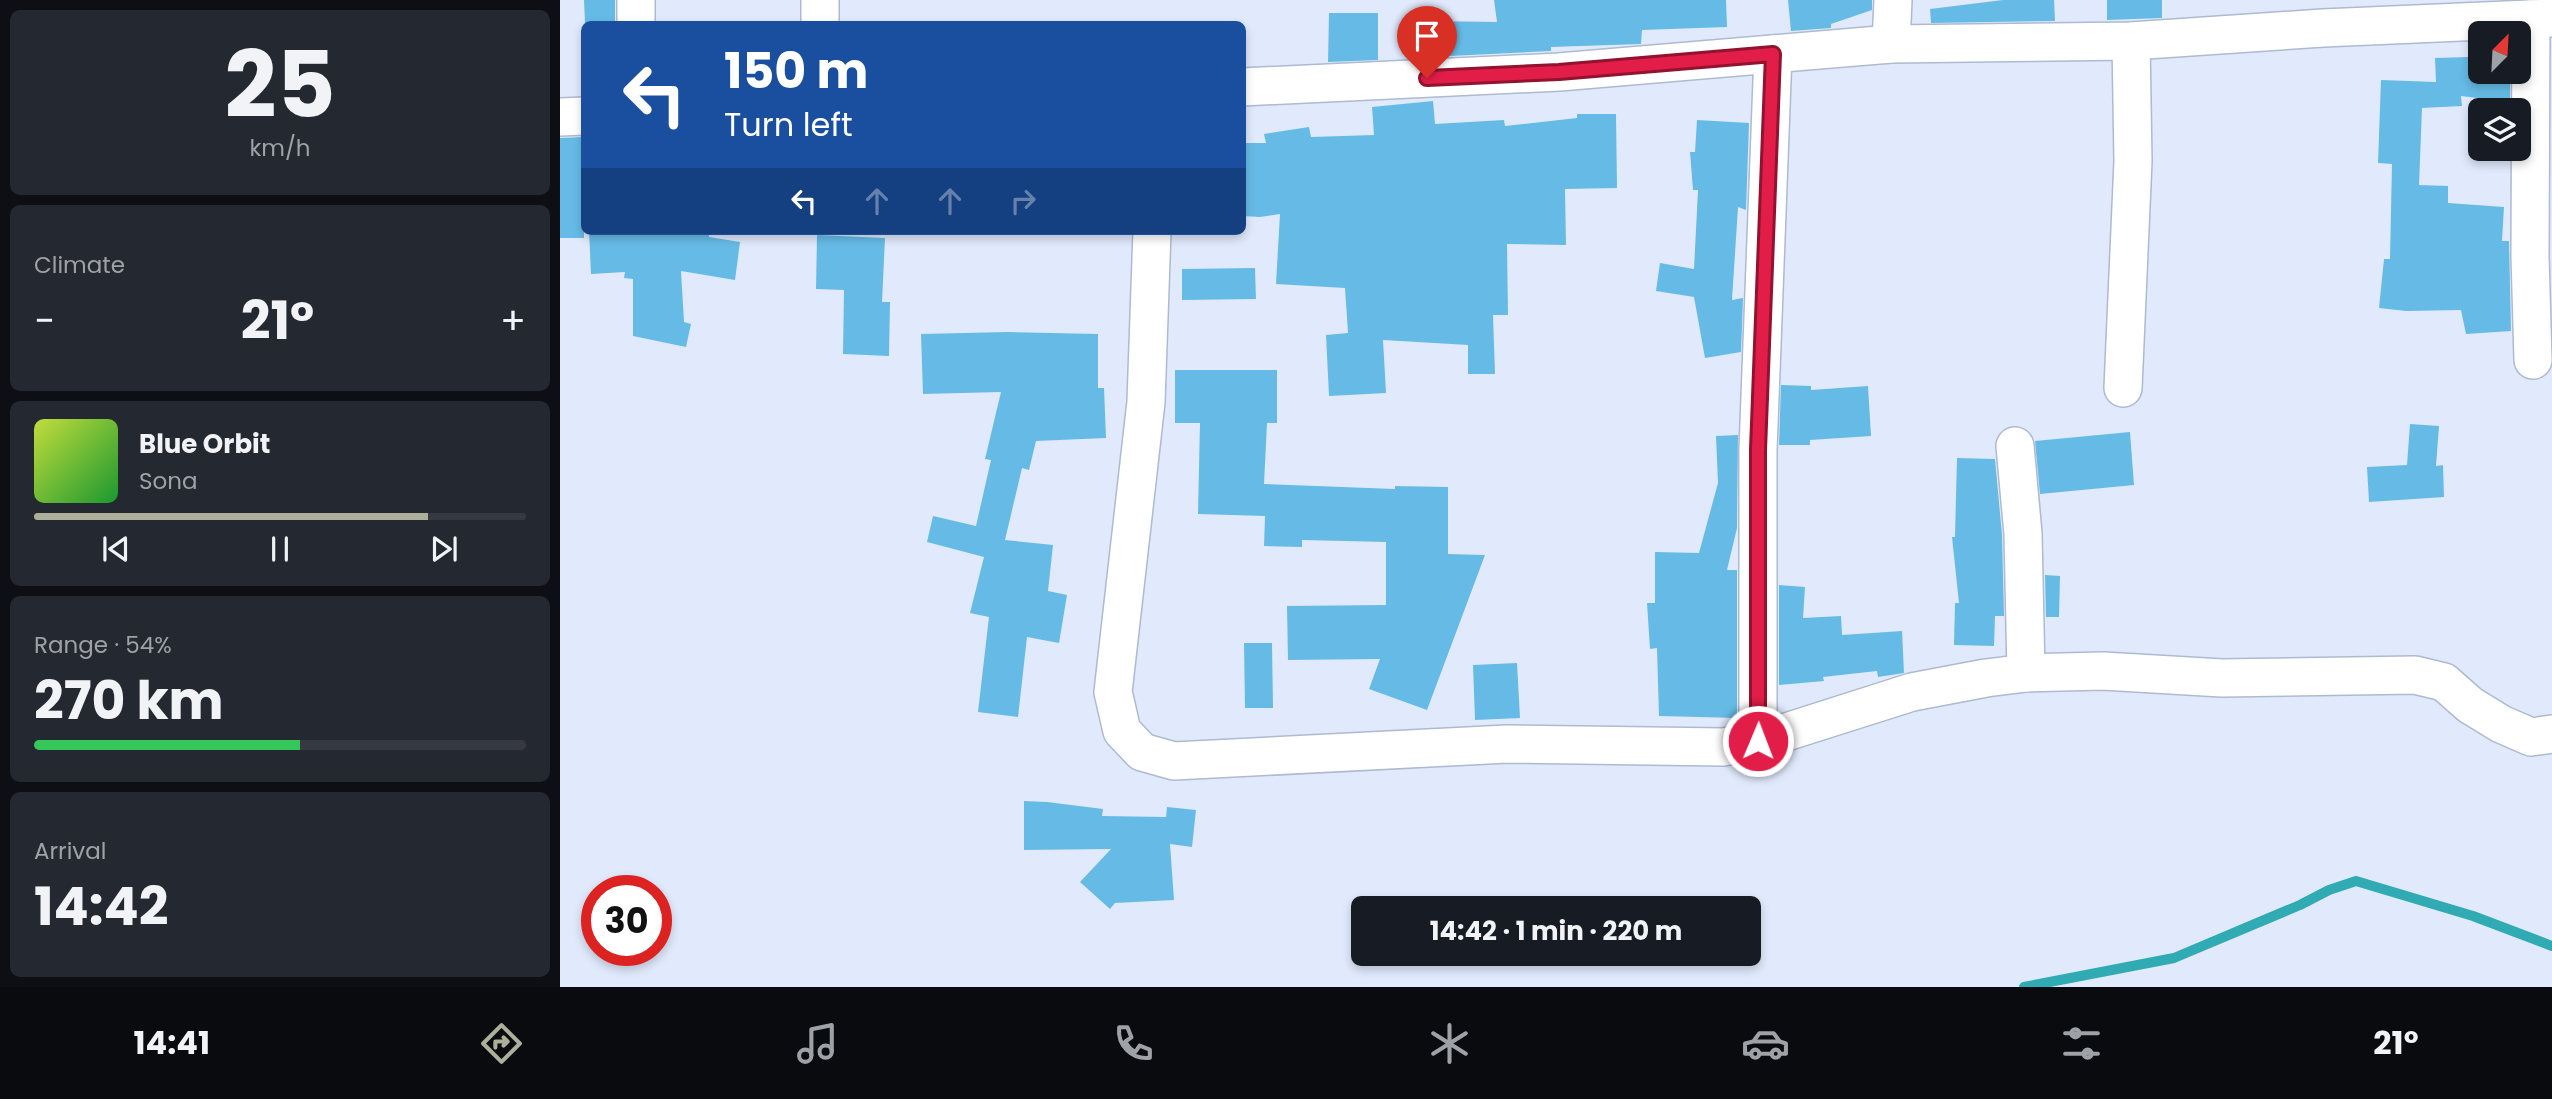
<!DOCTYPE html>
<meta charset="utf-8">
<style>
:root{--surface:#171b24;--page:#242831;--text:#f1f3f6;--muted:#9ea1a6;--line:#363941;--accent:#adaf9a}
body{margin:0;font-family:Poppins,sans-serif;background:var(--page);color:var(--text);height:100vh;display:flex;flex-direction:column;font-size:26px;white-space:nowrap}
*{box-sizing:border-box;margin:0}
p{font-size:23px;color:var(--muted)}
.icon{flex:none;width:38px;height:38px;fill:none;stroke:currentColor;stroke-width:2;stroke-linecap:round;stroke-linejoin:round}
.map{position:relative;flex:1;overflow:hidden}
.panel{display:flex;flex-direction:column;gap:10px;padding:10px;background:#0d0f14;width:560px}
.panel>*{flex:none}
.guide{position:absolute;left:21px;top:21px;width:665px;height:214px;border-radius:10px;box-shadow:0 4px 10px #0003;background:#1a4fa0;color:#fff;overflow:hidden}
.needle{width:46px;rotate:24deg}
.buttons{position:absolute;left:1908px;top:21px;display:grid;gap:14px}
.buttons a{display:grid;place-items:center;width:63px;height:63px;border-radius:10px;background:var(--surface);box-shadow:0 4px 10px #0003;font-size:35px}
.speed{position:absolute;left:21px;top:875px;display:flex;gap:14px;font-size:35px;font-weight:700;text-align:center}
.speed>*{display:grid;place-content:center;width:91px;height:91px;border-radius:50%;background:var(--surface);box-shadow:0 4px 10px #0003;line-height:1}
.speed .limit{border:10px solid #d22;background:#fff;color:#111}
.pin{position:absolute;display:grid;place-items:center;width:60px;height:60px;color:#fff;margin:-72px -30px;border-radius:50% 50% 50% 0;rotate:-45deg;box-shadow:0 0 7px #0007}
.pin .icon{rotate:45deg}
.me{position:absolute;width:77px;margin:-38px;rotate:1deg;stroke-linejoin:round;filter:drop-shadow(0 0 5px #0008)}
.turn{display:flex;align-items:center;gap:24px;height:147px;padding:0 28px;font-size:32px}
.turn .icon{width:91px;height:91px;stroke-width:2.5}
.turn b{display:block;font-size:49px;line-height:60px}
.lanes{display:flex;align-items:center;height:66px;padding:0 28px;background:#0003;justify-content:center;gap:35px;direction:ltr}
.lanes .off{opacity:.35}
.big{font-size:52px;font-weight:700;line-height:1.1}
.panel .tile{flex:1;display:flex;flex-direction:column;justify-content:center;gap:10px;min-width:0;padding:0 24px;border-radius:10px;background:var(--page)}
.panel .dial{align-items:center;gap:0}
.dial b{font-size:91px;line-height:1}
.song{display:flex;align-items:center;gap:21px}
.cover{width:84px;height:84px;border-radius:10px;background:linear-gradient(135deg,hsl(70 70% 55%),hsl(130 70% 35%))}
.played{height:7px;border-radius:4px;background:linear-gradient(90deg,var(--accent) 80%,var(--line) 80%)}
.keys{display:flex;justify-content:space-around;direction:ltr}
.heat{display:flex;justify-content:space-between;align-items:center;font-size:38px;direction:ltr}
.charge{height:10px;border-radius:5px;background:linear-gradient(90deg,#34c759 54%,var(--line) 0)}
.trip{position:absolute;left:791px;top:896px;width:410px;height:70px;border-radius:10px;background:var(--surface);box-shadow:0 4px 10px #0003;font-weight:700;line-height:70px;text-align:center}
.dock{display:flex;height:112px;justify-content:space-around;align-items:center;background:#090b0e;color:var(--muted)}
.dock .icon{width:49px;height:49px}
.dock .on{color:var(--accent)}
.dock b{font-size:32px;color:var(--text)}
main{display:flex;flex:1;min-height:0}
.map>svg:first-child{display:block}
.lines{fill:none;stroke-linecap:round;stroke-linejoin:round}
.stream{stroke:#31abb3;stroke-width:10}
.building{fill:#66bbe6}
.street-casing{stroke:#aebad0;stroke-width:40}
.street{stroke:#fff;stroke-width:37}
.route-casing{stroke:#92132f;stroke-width:18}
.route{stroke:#e11d48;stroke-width:12}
</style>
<main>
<section class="panel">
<div class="tile dial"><b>25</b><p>km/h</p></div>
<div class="tile"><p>Climate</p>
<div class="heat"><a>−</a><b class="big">21°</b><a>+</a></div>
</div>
<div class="tile">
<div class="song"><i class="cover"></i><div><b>Blue Orbit</b><p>Sona</p></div></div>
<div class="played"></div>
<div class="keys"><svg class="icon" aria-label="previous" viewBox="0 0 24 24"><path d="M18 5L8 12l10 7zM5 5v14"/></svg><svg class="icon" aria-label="pause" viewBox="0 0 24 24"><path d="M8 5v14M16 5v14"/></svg><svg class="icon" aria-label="next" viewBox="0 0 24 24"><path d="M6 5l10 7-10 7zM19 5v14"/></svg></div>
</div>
<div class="tile"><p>Range · 54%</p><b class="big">270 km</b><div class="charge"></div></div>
<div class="tile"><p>Arrival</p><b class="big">14:42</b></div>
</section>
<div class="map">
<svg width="1992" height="987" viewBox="0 0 1992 987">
<rect width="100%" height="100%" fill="#e0eafc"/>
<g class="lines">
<path class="stream" d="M1464,987L1614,958L1740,905L1769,890L1796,881L1913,916L1992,946"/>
</g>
<g class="building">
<path d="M24,0H55V24H25Z"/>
<path d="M934,0H1166L1167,27L1082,30L1081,44L991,47V51L870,57V21L937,22Z"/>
<path d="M1228,0H1312V10L1271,24V28L1231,31Z"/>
<path d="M1443,0H1494L1495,21L1371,23L1370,9Z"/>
<path d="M1547,0H1602V18L1547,20Z"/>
<path d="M769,13H818V60L768,62Z"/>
<path d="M1908,52L1920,54V72H1950V102L1901,96L1902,106L1862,108L1859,185L1888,186V203L1944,207L1942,241H1949L1951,331L1906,334L1901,310L1846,311L1819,308L1824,259H1830L1832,164L1818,163L1821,80L1876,82L1875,58L1908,57Z"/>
<path d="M873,101L875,124L944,120L945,126L1017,118V114H1056L1057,188L1005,189L1006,245L947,244L948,315H933L935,374H908V345L823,340L826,393L769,396L766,335L788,333L785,288L716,284L720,214L700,217L682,216V143H706L704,134L749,127L751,137L814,135L812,107Z"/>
<path d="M1137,120L1189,123L1186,210L1178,207L1172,300L1183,298L1181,352L1145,358L1134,297L1096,291L1100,263L1134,269L1138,190H1133L1130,152H1135Z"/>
<path d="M24,137V238H0V138Z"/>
<path d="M29,231H149V237L180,242L175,280L121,271L124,322L131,324L126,347L73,336V279L64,278L65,272L31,274Z"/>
<path d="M257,235L325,238L322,302H330L329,356L283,354L284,290L256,289Z"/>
<path d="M695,268L696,299L622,300V269Z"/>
<path d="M447,332L538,334V388H544L546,438L476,441L469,470L462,468L445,540L493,545L488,591L507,595L499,643L467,637L458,717L418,712L429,617L410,613L424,557L367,542L373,516L416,526L431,460L425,459L441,392L363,394L361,334Z"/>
<path d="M615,370H717V423H707L704,484L835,489V486L888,487V554L925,555L867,710L809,689L820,659L728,660L727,606L826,605V542L742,540V547L704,546L705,516L638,514L640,423H615Z"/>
<path d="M1221,385L1251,386V390L1308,386L1311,436L1250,440V445H1219Z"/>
<path d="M1850,424L1879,426L1876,466L1883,465L1884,497L1809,502L1807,467L1847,465Z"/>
<path d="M1570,432L1574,485L1480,494L1475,441Z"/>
<path d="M1178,435L1177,528L1167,570H1177V718L1099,716L1097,648L1090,649L1087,603H1095V552L1139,553L1158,483L1156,436Z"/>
<path d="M1397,458L1435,459L1442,535L1444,616H1435L1434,646L1394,645L1395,603H1399L1392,537H1395Z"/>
<path d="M1485,575L1500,576L1499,617H1486Z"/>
<path d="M1219,585L1245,587L1243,618L1281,616L1282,635L1342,631L1344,673L1318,677L1317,671L1263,677L1264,681L1219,685Z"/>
<path d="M684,643H712L713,708H685Z"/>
<path d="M957,663L960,718L915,720L913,665Z"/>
<path d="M464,801L487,802L543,809L542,816L606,817L607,807L636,810L632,847L610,844L614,900L555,903L550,909L520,882L551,849L464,850Z"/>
</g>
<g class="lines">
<defs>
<g id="street">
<path d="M76,0V24"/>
<path d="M260,0V24"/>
<path d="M1971,19L1970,256L1973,360"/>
<path d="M1331,44L1333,0"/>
<path d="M682,87L999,72L1331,44L1571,41L1763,28L1992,18"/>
<path d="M0,117L24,116"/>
<path d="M592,231L586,402L553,692L562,731L582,752L614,761L947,744L1163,747L1198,741L1352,692L1426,678L1466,673L1543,671L1662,678L1855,675L1884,682L1910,705L1941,724L1971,737L1992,734"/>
<path d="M1563,388L1573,161L1571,41"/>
<path d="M1455,446L1463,534L1466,673"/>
<path d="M1198,741V450L1213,54"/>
</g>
</defs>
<use href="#street" class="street-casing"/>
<use href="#street" class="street"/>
</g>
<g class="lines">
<defs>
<path id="route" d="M867,78L999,72L1213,54L1198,450V741"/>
</defs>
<use href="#route" class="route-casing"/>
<use href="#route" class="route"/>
</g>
</svg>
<div class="buttons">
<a><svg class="needle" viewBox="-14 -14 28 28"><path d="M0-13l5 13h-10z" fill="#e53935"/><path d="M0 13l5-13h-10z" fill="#9ea1a6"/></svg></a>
<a><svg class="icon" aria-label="layers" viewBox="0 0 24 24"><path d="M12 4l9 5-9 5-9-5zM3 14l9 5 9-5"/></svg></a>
</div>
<div class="speed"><div class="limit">30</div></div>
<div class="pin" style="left:867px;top:78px;background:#d93025"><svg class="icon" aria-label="arrive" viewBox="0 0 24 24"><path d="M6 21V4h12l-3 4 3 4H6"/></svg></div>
<svg class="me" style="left:1198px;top:741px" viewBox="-20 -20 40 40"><circle r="17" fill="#e11d48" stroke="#fff" stroke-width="3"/><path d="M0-11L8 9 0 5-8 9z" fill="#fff"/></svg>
<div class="trip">14:42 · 1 min · 220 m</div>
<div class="guide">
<div class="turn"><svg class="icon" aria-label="left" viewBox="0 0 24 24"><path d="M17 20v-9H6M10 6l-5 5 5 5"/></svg><div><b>150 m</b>Turn left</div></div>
<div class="lanes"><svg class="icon" aria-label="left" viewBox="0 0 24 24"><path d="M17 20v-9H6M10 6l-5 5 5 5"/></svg><svg class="icon off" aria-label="ahead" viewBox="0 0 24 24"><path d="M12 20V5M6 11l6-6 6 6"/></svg><svg class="icon off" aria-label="ahead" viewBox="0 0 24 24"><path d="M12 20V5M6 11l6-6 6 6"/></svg><svg class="icon off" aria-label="right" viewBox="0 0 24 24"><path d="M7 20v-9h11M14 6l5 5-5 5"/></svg></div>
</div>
</div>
</main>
<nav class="dock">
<b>14:41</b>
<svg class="icon on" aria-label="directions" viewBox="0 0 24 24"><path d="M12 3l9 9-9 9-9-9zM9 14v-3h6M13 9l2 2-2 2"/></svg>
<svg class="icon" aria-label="music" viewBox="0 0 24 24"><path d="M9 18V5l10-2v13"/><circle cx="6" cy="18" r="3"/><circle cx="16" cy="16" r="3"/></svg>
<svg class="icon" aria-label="phone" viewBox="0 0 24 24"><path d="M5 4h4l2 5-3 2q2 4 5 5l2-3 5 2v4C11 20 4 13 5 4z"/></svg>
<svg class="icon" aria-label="climate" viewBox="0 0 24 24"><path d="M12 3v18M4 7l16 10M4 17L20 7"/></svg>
<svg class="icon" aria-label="car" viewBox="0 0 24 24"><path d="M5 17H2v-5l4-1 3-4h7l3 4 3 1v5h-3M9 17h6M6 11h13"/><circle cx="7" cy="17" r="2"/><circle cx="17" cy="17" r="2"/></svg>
<svg class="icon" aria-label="filters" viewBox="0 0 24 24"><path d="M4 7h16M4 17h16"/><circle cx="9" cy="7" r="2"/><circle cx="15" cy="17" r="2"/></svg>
<b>21°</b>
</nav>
